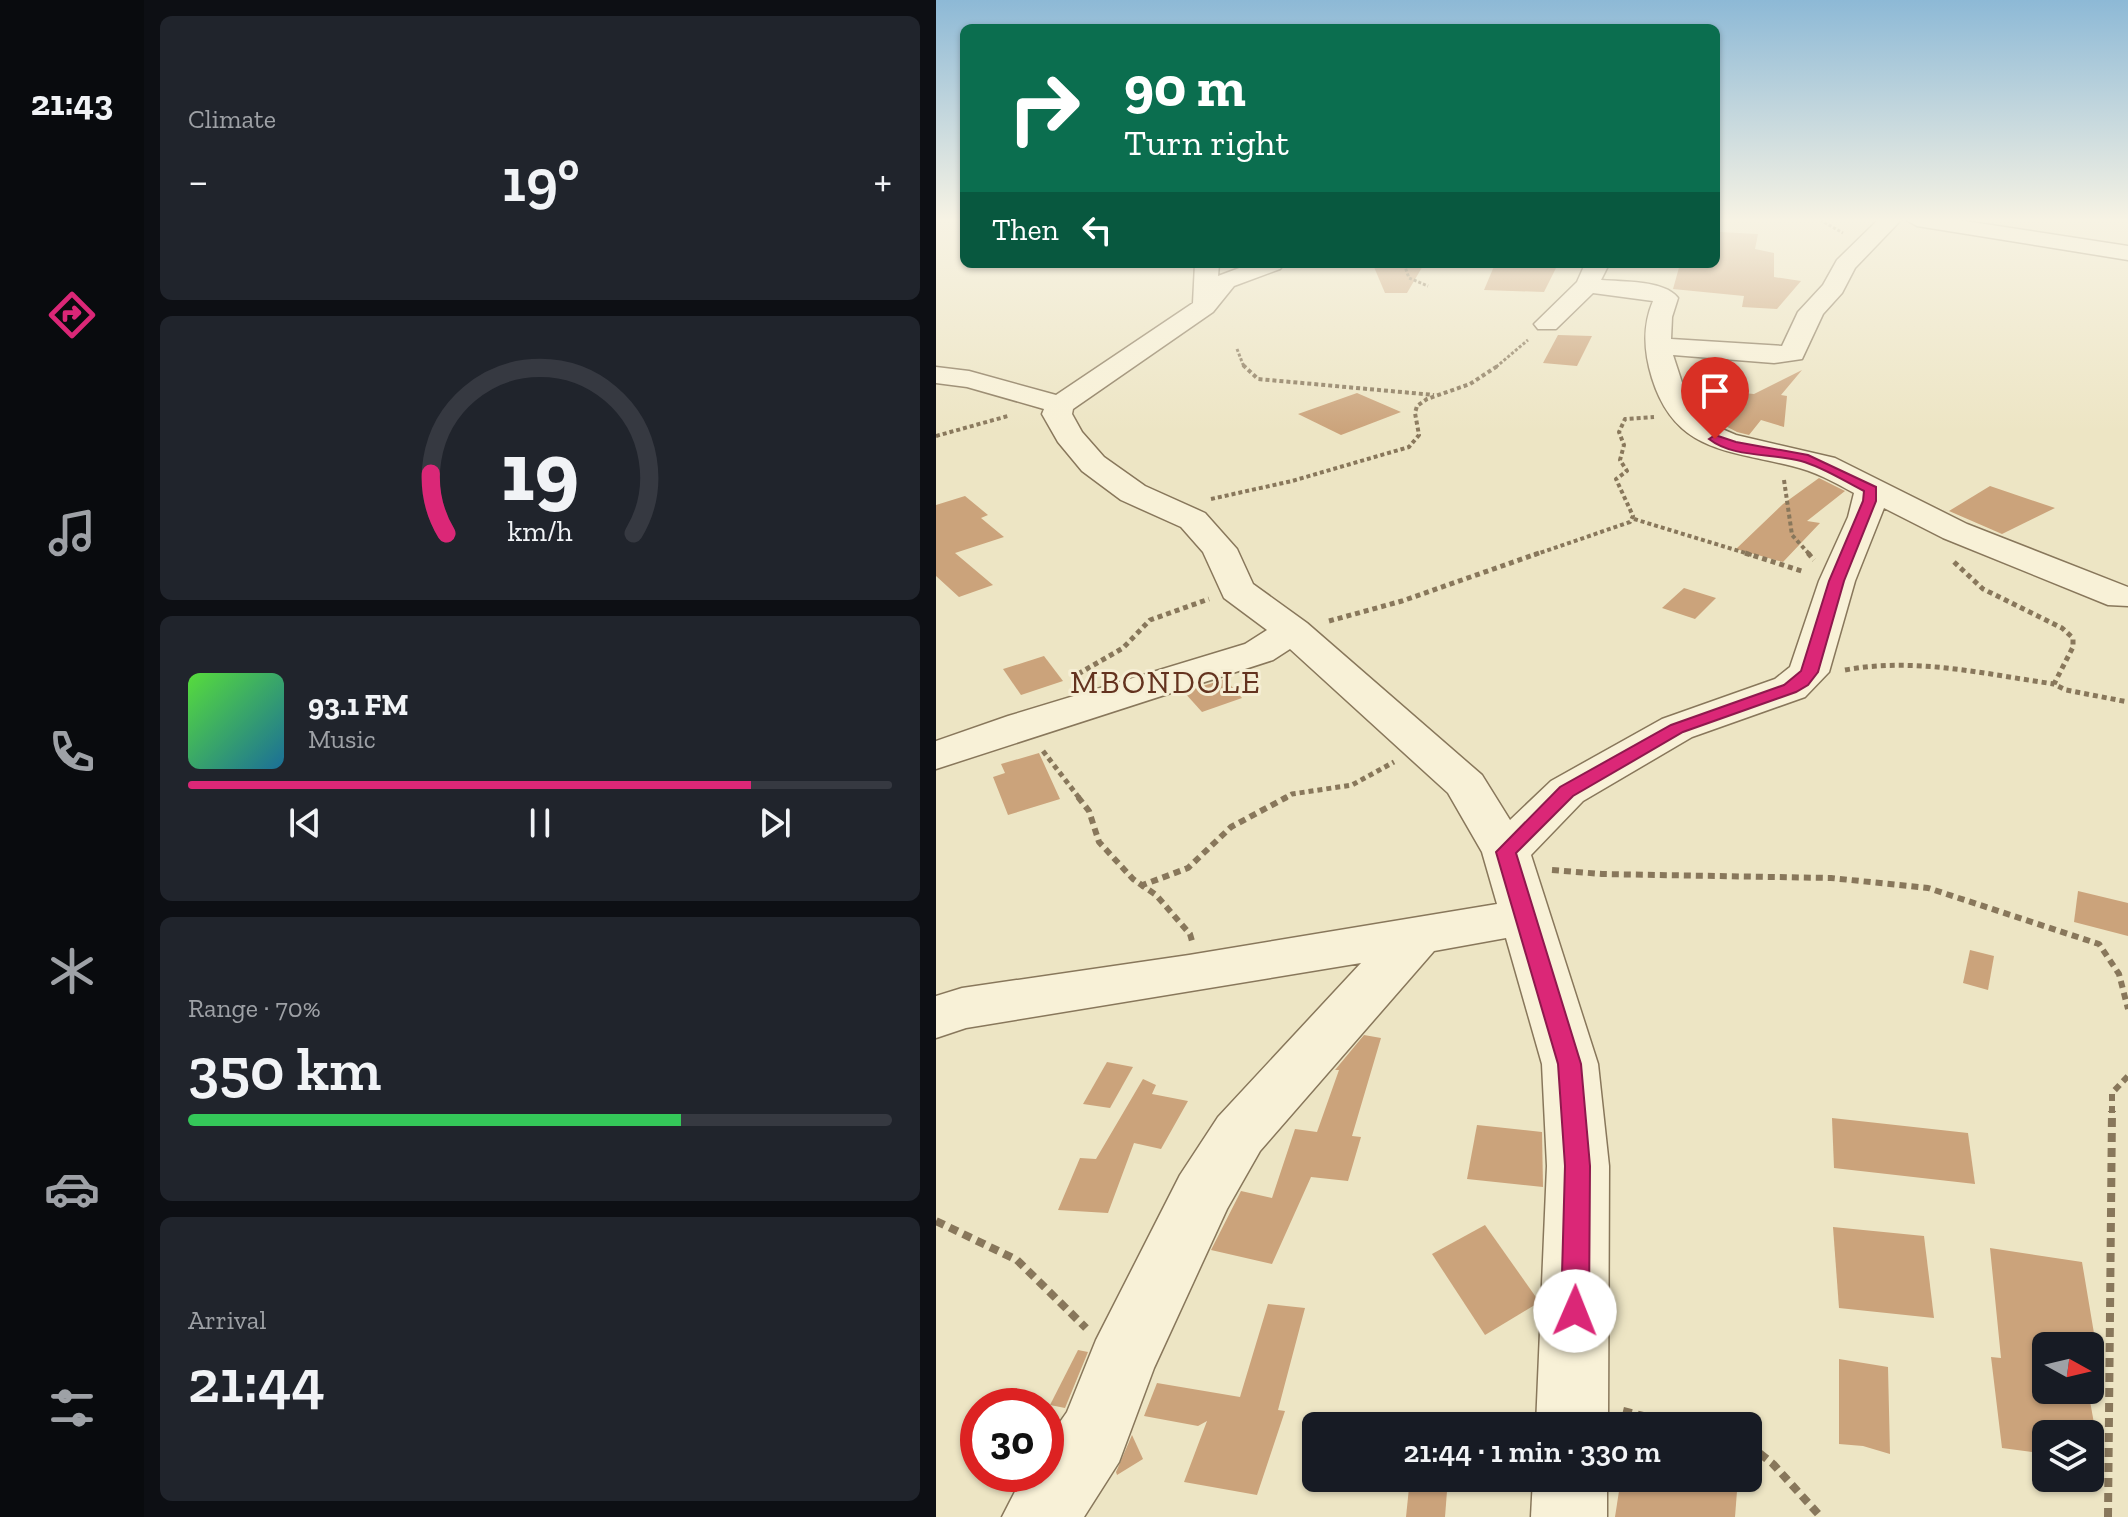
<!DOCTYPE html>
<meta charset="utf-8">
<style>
:root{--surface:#171b24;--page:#20242c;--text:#f1f3f6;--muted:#9ea1a6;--line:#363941;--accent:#db2777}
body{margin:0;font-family:"Zilla Slab",serif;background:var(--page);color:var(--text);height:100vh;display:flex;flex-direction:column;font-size:30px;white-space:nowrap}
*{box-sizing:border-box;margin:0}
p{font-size:26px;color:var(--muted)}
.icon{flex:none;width:44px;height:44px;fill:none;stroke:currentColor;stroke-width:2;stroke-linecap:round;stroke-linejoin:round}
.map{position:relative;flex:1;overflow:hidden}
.sheet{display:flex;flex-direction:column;gap:16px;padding:16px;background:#0d0f14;width:792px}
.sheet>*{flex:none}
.top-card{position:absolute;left:24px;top:24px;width:760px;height:244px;border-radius:12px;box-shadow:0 2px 6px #0004;background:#0b6e4f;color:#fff;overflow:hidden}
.needle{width:52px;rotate:98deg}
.buttons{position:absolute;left:1096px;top:1332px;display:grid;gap:16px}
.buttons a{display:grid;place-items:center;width:72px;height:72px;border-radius:12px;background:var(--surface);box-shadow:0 2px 6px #0004;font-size:40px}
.speed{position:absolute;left:24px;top:1388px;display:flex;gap:16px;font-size:40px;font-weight:700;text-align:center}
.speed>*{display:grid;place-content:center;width:104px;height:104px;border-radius:50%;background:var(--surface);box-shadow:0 2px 6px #0004;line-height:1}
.speed .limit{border:12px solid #d22;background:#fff;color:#111}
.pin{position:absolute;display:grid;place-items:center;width:68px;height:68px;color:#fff;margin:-82px -34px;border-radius:50% 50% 50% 0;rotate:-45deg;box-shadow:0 0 8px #0007}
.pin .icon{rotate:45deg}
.me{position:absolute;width:88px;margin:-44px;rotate:1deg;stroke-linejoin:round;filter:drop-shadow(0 0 6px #0008)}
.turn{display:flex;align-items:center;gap:28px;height:168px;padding:0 32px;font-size:36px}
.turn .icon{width:104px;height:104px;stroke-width:2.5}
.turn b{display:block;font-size:56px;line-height:68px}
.then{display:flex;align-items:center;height:76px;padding:0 32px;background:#0003;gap:16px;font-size:30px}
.big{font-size:60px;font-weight:600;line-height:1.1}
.sheet .widget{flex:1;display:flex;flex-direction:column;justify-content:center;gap:12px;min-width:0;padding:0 28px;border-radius:12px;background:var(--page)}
.sheet .dial{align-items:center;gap:0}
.dial svg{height:208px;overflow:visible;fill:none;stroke:var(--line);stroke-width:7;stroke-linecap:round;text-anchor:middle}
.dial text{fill:var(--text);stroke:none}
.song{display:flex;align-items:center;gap:24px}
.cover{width:96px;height:96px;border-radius:12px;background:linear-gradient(135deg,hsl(110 70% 55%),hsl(200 70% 35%))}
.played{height:8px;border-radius:4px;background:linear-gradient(90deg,var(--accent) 80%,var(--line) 80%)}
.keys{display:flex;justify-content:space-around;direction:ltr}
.heat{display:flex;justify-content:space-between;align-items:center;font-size:44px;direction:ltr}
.charge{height:12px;border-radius:6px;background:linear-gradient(90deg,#34c759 70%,var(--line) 0)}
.trip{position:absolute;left:366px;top:1412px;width:460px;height:80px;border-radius:12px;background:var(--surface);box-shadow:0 2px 6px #0004;font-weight:600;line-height:80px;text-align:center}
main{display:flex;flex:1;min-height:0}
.tabs{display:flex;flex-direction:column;width:144px;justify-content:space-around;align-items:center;background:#090b0e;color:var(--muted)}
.tabs .icon{width:56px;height:56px}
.tabs .selected{color:var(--accent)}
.tabs b{font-size:36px;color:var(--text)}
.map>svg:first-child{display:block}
.building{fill:#cba37b}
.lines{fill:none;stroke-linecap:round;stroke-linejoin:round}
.minor-casing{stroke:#88775b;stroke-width:3}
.path-far4{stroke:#88775b;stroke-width:3;stroke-dasharray:3 2;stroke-linecap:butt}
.path-far3{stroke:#88775b;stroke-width:4;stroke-dasharray:4 3;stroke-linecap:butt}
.path-far2{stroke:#88775b;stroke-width:5;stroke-dasharray:5 4;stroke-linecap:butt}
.path-far1{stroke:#88775b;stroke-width:6;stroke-dasharray:7 5;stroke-linecap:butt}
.path{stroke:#88775b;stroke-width:8;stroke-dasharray:9 6;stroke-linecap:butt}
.minor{fill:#f8f1d7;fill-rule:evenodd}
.route{fill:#db2777;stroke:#8e194d;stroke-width:2}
.labels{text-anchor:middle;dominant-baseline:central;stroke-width:6;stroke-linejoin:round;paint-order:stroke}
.quarter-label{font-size:32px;letter-spacing:2px;fill:#64331f;stroke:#f5eed4}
</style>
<main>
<nav class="tabs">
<b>21:43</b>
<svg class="icon selected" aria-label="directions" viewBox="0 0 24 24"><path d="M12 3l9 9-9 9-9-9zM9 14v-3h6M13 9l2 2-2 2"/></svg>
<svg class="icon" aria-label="music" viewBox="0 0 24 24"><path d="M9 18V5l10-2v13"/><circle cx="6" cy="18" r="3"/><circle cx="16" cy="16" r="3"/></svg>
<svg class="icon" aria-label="phone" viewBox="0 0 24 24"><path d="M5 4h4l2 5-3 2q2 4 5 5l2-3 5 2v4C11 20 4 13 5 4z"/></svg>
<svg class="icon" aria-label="climate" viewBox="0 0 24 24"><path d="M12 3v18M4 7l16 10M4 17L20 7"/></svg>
<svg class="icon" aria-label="car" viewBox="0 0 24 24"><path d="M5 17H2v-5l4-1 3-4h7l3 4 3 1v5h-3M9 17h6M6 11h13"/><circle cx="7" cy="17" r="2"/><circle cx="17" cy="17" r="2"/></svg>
<svg class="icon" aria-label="filters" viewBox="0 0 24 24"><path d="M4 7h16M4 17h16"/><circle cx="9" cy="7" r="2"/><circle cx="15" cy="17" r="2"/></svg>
</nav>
<section class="sheet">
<div class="widget"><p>Climate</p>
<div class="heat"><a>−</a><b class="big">19°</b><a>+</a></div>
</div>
<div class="widget dial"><svg viewBox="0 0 100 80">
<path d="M14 69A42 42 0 1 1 86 69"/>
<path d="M14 69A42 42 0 0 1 8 46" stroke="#db2777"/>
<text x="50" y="56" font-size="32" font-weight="700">19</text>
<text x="50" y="72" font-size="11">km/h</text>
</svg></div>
<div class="widget">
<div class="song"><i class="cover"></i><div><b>93.1 FM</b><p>Music</p></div></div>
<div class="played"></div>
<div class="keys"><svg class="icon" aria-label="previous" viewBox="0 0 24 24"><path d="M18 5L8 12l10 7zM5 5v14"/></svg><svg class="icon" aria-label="pause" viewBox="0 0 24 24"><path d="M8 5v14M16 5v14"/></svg><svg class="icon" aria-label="next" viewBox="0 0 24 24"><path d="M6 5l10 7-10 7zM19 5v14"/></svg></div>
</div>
<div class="widget"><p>Range · 70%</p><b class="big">350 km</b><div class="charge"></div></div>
<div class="widget"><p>Arrival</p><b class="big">21:44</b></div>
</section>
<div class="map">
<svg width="1192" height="1517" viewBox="0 0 1192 1517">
<rect width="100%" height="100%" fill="#ede5c4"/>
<g class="building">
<path d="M784,232L822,234L819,249L838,253V277L865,281L841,309L806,307L808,296L737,289L744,264H780V234Z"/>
<path d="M488,264L471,293H449L438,267Z"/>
<path d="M559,264H622L608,292L548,290Z"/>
<path d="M622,335L656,336L641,366L607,363Z"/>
<path d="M866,370L845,395L851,396L848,427L825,420L813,435L801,432L772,417L789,408L761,399L763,389L818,394Z"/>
<path d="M421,393L465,412L405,435L362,414Z"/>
<path d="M883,478L909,491L871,521L884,523L847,562L800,549L847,504Z"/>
<path d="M1054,486L1119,508L1066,534L1013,511Z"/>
<path d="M29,496L52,515L45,518L68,537L19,553L57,585L23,597L0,576V505Z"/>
<path d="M748,588L780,598L759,619L726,608Z"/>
<path d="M108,656L127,681L85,695L67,669Z"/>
<path d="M289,679L306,698L266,712L248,692Z"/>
<path d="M103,753L124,799L72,815L57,777L69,773L65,764Z"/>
<path d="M1142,891L1192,903V936L1138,922Z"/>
<path d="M1034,950L1058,956L1052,990L1027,983Z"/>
<path d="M428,1035L445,1038L416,1136L425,1137L412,1181L375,1177L336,1264L275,1250L305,1191L336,1198L359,1129L381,1132L403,1070H399Z"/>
<path d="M171,1062L197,1067L174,1108L147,1104Z"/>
<path d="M207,1079L220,1085L216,1094L252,1101L225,1149L198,1143L172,1213L122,1210L144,1158L160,1159Z"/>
<path d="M896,1118L1032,1133L1039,1184L898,1168Z"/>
<path d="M541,1125L606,1132L607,1187L531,1179Z"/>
<path d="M549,1225L602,1300V1303L549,1335L496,1254Z"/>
<path d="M897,1227L988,1236L998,1318L903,1308Z"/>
<path d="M1054,1248L1146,1262L1162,1357L1154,1356V1346H1110V1390H1152L1165,1462L1154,1460V1434H1110V1454L1066,1448L1055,1357L1065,1358Z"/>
<path d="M332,1304L369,1308L342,1410L349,1411L321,1495L248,1482L271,1421L262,1426L208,1416L221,1383L304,1397Z"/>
<path d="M142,1350L152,1352L129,1408L114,1405Z"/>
<path d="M903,1359L952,1367L954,1454L927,1446L903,1444Z"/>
<path d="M196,1435L207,1459L181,1475L180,1472Z"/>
<path d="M474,1478H512L509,1517H470Z"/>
<path d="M685,1478H802L799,1517H679Z"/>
</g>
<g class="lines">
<defs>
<g id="minor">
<path d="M942,220H965L919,268L906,293L887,314L866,359L838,363L737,355L751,398L761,413L779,426L800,435L899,458L1031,524L1192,587V606L1172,605L1007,538L948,508L919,581L893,672L869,697L756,737L647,801L595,855L662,1064L673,1166L672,1426H600L611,1166L606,1064L570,938L498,951L324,1151L291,1209L218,1368L183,1462L148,1517H66L88,1474H110V1442L131,1412L160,1340L244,1175L282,1117L425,963L30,1028L0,1038V996L26,988L253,955L561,904L546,852L512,793L354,649L337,660L0,769V741L72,716L309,644L331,630L288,598L267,552L245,527L185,500L146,471L122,442L106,414L108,409L31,387L0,383V367L33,371L120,395L257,303L259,264H283L282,276L314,264H348L344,269L298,286L277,312L137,409L136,414L146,432L168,457L209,486L269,513L301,549L317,584L371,623L546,775L574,820L615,781L726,719L839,679L854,667L883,581L912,517L918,493C898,482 878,471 856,466C792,450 739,452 716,378C708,352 706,327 717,301L657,293L620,329H602L598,324L641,282L649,264H673L665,280C687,282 729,280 742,298L736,317L735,339L846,346L862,312L887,285L901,260Z"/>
<path d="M970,220H1022L1192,246V260L981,226Z"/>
<path d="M597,1478H671V1517H595Z"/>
</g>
</defs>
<use href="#minor" class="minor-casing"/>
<g class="path-far4">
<path d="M884,220L907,233"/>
<path d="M468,264L473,278L492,286"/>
<path d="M301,349L308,367"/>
<path d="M560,367L592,340"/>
</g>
<g class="path-far3">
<path d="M307,365L322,379L498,395"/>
<path d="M0,436L72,416"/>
<path d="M848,480L856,535L874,555"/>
<path d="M275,499L356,481L473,447L483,435L479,413L481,406L491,399L534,384L563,365"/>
<path d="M698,519L816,555"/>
<path d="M598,555L694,522L697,516L680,479L691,471L684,460L688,445L683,432L689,419L718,417"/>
</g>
<g class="path-far2">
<path d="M809,553L869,572"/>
<path d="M872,553L878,560"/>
<path d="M1018,562L1047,589L1126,628L1137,638V647L1118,684L1130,690L1192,702"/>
<path d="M393,621L466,601L603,553"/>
<path d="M909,670C979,657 1049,674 1118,684"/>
<path d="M142,674L187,648L214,620L273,599"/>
<path d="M107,751L144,799"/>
<path d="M347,799L356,794L416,785L458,762"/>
</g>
<g class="path-far1">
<path d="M142,797L153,811L163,842L197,879L220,895L254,934L256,941"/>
<path d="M616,870L666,874L895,878L992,888L1163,944L1183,974L1192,1009"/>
<path d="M204,886L252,868L295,827L351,797"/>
<path d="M1176,1113V1093L1192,1076"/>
</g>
<g class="path">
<path d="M0,1221L81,1260L150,1328"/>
<path d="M687,1411L749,1426"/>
<path d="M812,1444L837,1464L885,1517"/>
<path d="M1172,1517L1176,1111"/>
</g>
<use href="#minor" class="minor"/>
</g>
<linearGradient id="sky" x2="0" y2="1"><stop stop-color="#8db9d6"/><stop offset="0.51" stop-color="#f7f3e4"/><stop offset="1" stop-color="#f7f3e4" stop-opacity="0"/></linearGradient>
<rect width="1192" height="432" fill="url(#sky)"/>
<path class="route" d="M779,435L800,442L872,455L940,487V501L908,581L882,672L872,685L860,692L747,732L637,796L580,853L645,1064L654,1166L653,1311L648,1320L639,1324L629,1320L625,1311L629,1166L622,1064L560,852L624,787L735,725L848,685L865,671L893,581L927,501L928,491C908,481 887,467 865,461C836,453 797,458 773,439Z"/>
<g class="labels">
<g class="quarter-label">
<text x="230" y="682">MBONDOLE</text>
</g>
</g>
</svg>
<div class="buttons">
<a><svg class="needle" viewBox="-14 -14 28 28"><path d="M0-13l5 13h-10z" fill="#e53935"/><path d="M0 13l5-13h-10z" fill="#9ea1a6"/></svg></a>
<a><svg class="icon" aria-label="layers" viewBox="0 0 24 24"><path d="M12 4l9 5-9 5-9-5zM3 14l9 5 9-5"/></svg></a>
</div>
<div class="speed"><div class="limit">30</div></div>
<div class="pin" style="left:779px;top:439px;background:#d93025"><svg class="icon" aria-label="arrive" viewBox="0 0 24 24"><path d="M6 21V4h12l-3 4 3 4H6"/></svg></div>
<svg class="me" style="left:639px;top:1311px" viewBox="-20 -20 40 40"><circle r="19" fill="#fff"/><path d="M0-13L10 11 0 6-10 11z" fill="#db2777"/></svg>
<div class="trip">21:44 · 1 min · 330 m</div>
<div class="top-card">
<div class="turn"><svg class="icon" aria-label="right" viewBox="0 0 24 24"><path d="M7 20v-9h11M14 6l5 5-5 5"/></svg><div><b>90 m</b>Turn right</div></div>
<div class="then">Then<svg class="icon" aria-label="left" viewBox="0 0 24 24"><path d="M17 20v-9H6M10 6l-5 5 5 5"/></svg></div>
</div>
</div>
</main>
